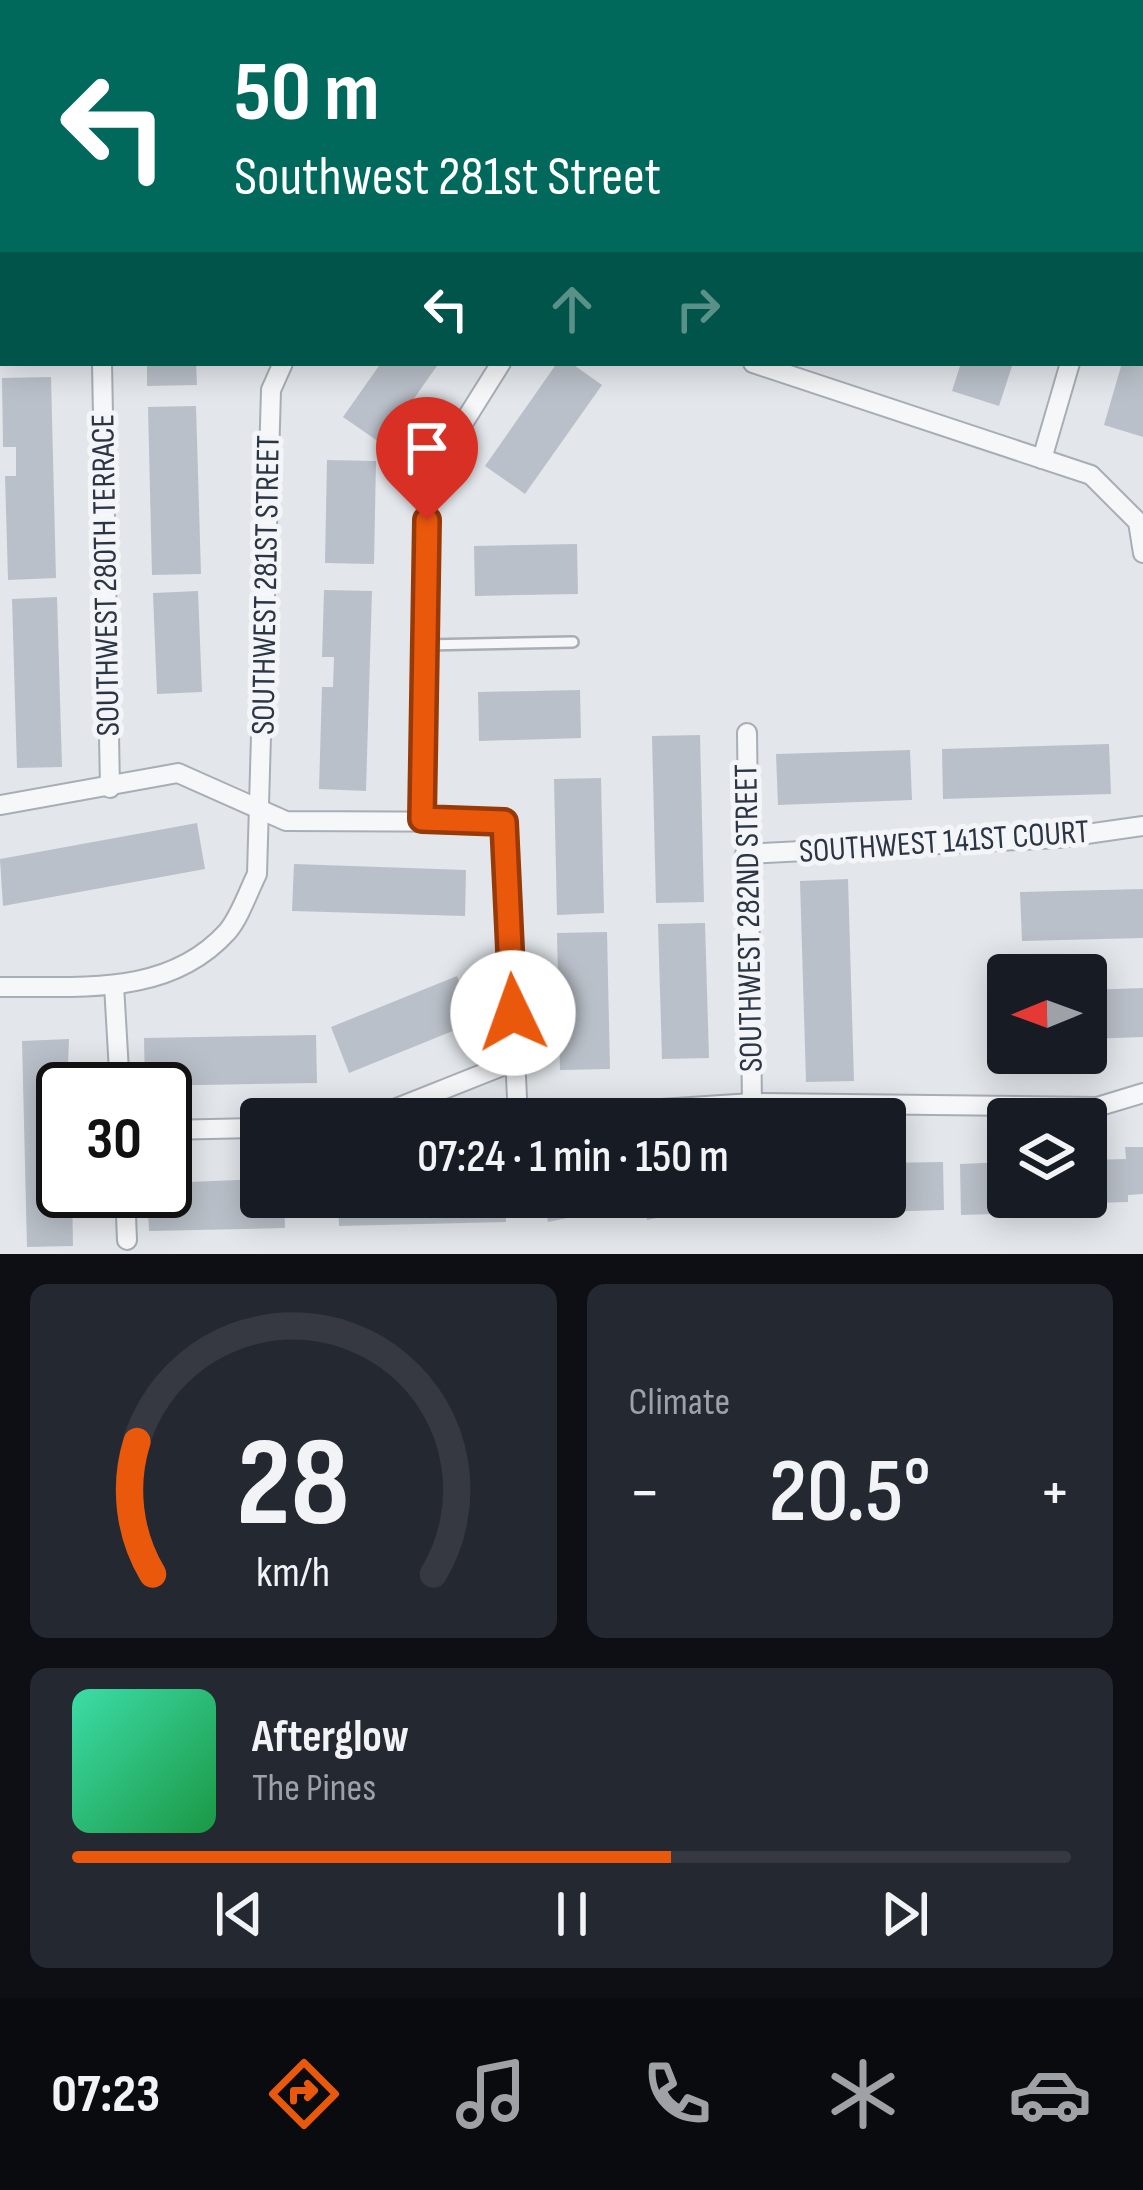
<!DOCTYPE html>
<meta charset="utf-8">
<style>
:root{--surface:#171b24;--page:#242831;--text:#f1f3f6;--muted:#9ea1a6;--line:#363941;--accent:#ea580c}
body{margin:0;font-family:"Sofia Sans Condensed",sans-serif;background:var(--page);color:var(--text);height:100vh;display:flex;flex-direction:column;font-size:45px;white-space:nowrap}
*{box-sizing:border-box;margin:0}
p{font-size:39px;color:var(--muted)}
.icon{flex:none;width:66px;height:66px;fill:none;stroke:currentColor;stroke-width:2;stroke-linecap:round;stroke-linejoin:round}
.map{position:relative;height:1254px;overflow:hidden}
.panel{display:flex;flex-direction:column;gap:30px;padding:30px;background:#0d0f14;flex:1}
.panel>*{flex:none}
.top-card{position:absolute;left:0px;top:0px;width:1143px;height:366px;box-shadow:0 6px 30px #0003;background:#00695c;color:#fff;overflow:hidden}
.needle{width:78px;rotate:269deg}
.buttons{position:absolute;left:987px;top:954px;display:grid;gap:24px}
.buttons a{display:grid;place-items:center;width:120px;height:120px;border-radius:12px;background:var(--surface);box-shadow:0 6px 30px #0003;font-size:60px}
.speed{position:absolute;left:36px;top:1062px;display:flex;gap:24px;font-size:60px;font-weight:700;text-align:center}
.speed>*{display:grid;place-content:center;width:156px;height:156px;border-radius:50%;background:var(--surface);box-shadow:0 6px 30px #0003;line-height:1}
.speed .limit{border:6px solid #111;border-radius:18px;background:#fff;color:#111}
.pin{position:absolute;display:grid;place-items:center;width:102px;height:102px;color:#fff;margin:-123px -51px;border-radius:50% 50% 50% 0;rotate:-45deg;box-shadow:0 0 12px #0007}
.pin .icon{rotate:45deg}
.me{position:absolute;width:132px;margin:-66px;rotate:357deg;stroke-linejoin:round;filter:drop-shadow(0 0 9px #0008)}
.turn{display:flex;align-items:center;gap:42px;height:252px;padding:0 36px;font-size:54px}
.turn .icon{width:156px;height:156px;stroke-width:2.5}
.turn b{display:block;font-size:84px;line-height:102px}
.lanes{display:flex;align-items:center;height:114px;padding:0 36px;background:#0003;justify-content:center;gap:60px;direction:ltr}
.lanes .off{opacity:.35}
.big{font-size:90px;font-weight:600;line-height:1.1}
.panel .tile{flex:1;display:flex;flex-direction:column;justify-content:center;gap:18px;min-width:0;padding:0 42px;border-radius:18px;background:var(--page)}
.panel .dial{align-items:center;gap:0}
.dial svg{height:312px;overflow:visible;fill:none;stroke:var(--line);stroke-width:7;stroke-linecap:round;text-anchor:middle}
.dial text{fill:var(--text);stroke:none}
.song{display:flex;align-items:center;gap:36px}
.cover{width:144px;height:144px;border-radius:18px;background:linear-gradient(135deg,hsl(160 70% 55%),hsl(140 70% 35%))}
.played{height:12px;border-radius:6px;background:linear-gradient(90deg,var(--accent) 60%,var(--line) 60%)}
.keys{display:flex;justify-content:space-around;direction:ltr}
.heat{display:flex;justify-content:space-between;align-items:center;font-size:66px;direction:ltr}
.panel .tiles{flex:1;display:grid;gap:30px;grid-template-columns:1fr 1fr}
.tile:last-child{grid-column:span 2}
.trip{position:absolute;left:240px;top:1098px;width:666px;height:120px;border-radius:12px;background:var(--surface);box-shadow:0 6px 30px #0003;font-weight:600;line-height:120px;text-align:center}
.tab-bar{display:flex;height:192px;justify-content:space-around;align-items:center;background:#090b0e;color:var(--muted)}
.tab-bar .icon{width:84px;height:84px}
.tab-bar .on{color:var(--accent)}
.tab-bar b{font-size:54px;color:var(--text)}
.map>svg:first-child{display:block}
.building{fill:#bac0c9}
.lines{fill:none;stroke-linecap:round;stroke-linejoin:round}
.lane-casing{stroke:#a8aeb6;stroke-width:14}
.street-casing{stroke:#a8aeb6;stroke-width:22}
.highway-casing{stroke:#8b94a2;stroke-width:40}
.lane{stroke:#f6f7f9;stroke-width:9}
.street{stroke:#f6f7f9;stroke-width:18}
.highway{stroke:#fff;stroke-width:36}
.route-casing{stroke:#983908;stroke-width:30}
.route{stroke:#ea580c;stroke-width:21}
.labels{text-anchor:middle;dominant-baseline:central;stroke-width:10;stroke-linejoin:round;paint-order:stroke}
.street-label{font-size:33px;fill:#2b3544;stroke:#f3f5f8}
</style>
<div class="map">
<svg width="1143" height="1254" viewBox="0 0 1143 1254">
<rect width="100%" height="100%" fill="#e3e7eb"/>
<g class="building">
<path d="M147,363H196L197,385L147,386Z"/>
<path d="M381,363H439L382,444L343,417Z"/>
<path d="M557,363H571L602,385L525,494L485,466Z"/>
<path d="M961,363H1013L999,406L952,391Z"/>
<path d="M1122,363H1143V437L1104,425Z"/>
<path d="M51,377L56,578L8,580L5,476H16V447H3L2,378Z"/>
<path d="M196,406L201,574L152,575L148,407Z"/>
<path d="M327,460L376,461L374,564L325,563Z"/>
<path d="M577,544L578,594L475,596L474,546Z"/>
<path d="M324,590L372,591L366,791L319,789L322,687H333L334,657H322Z"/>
<path d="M198,591L202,692L157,694L153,593Z"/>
<path d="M57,597L62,767L17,768L12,599Z"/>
<path d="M580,690L581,738L479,741L478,692Z"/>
<path d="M700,735L704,902L656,903L652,736Z"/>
<path d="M1109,744L1111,794L943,799L942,749Z"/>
<path d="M910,750L912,800L778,805L776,754Z"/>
<path d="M601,778L604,913L557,915L554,779Z"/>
<path d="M197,823L205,869L3,906L0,859Z"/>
<path d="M294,864L466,870L465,916L292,911Z"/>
<path d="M848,879L854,1081L806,1082L800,881Z"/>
<path d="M1143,889V938L1022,941L1020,892Z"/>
<path d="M705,923L709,1058L662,1059L658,924Z"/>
<path d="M607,932L610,1069L560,1070L557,933Z"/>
<path d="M457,976L475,1022L349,1073L331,1027Z"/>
<path d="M1143,988V1037L1086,1039V990Z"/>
<path d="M316,1035L317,1083L145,1086L144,1038Z"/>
<path d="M69,1039L63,1191H72L73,1246L27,1247L22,1041Z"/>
<path d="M1125,1147H1143V1194L1128,1195V1202L1095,1203L1096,1211L961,1215L960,1164L1008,1162V1197H1086V1160L1126,1159Z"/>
<path d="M943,1162L944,1210L776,1215V1197H885V1163Z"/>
<path d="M261,1179V1197H284L285,1228L149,1231L147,1191H165V1183Z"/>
<path d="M338,1197H505L506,1222L339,1226Z"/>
<path d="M543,1197H746V1199L647,1220L644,1202L548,1222Z"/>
</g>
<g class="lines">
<defs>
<path id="lane" d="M424,645L573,642"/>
<g id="street">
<path d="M95,3V0"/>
<path d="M102,363L110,788"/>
<path d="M753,363L1091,475L1138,522L1143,553"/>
<path d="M1042,459L1070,363"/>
<path d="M747,733L752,1103"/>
<path d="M1,805L178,773L286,821L504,822L518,1119"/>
<path d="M422,819L427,481L501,363"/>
<path d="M745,854L1059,838L1143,826"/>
<path d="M114,985L120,1089"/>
<path d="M0,987C80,986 168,997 227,932C240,917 248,892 257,874L271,390L283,363"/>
<path d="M369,1119L515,1061"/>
<path d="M508,1119L752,1103L1097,1107L1143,1093"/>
<path d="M165,1130L261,1128"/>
<path d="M125,1191L127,1240"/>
</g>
<g id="highway">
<path d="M910,0L927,3"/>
<path d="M1140,36L1143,37"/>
</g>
</defs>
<use href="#lane" class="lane-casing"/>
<use href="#street" class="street-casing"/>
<use href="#highway" class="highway-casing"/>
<use href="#lane" class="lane"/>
<use href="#street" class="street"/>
<use href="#highway" class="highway"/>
</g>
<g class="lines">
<defs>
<path id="route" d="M427,520L422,819L504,822L513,1013"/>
</defs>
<use href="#route" class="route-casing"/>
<use href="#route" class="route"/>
</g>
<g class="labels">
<g class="street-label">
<text transform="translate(106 575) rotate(-91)">SOUTHWEST 280TH TERRACE</text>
<text transform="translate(266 585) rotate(-89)">SOUTHWEST 281ST STREET</text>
<text transform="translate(944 842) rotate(-4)">SOUTHWEST 141ST COURT</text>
<text transform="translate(749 918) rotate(-91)">SOUTHWEST 282ND STREET</text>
</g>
</g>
</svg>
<div class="buttons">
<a><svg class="needle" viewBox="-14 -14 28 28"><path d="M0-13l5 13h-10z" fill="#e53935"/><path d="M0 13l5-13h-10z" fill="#9ea1a6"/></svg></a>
<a><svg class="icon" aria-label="layers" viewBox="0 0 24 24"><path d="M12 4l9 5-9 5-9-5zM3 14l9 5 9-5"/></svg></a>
</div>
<div class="speed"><div class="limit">30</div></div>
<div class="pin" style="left:427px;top:520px;background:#d93025"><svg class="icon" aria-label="arrive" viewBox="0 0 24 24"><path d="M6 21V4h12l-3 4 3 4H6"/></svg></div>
<svg class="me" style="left:513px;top:1013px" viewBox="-20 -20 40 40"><circle r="19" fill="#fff"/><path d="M0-13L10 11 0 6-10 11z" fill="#ea580c"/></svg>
<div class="trip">07:24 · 1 min · 150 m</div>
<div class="top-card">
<div class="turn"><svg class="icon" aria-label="left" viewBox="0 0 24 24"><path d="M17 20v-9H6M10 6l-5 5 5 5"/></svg><div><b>50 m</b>Southwest 281st Street</div></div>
<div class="lanes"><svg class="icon" aria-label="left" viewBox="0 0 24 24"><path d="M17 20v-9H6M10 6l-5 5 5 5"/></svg><svg class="icon off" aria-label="ahead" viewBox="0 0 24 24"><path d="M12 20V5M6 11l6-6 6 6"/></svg><svg class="icon off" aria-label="right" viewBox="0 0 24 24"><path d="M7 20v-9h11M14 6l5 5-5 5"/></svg></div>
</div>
</div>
<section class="panel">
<div class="tiles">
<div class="tile dial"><svg viewBox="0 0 100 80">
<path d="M14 69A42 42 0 1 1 86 69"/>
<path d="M14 69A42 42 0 0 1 10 35" stroke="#ea580c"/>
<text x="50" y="56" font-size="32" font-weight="700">28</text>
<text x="50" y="72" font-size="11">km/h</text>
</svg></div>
<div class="tile"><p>Climate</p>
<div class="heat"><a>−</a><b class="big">20.5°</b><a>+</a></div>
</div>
<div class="tile">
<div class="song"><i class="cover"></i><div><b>Afterglow</b><p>The Pines</p></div></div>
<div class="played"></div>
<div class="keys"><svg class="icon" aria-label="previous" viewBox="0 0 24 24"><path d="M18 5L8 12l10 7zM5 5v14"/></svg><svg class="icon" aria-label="pause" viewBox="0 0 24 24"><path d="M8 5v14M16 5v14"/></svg><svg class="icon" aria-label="next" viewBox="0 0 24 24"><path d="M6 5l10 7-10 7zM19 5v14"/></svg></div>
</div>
</div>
</section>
<nav class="tab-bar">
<b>07:23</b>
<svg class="icon on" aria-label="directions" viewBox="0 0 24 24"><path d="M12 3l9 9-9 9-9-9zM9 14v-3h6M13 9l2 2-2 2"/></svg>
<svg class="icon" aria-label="music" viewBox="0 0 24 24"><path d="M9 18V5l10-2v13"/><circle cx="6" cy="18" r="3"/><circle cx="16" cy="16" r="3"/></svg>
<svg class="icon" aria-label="phone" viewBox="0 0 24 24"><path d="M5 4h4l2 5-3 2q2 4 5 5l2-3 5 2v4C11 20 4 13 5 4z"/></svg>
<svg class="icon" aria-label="climate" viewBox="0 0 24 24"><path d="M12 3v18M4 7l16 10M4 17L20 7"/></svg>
<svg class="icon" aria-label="car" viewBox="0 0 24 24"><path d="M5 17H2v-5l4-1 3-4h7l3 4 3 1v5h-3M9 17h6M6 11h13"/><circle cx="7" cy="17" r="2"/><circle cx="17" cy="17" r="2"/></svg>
</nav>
